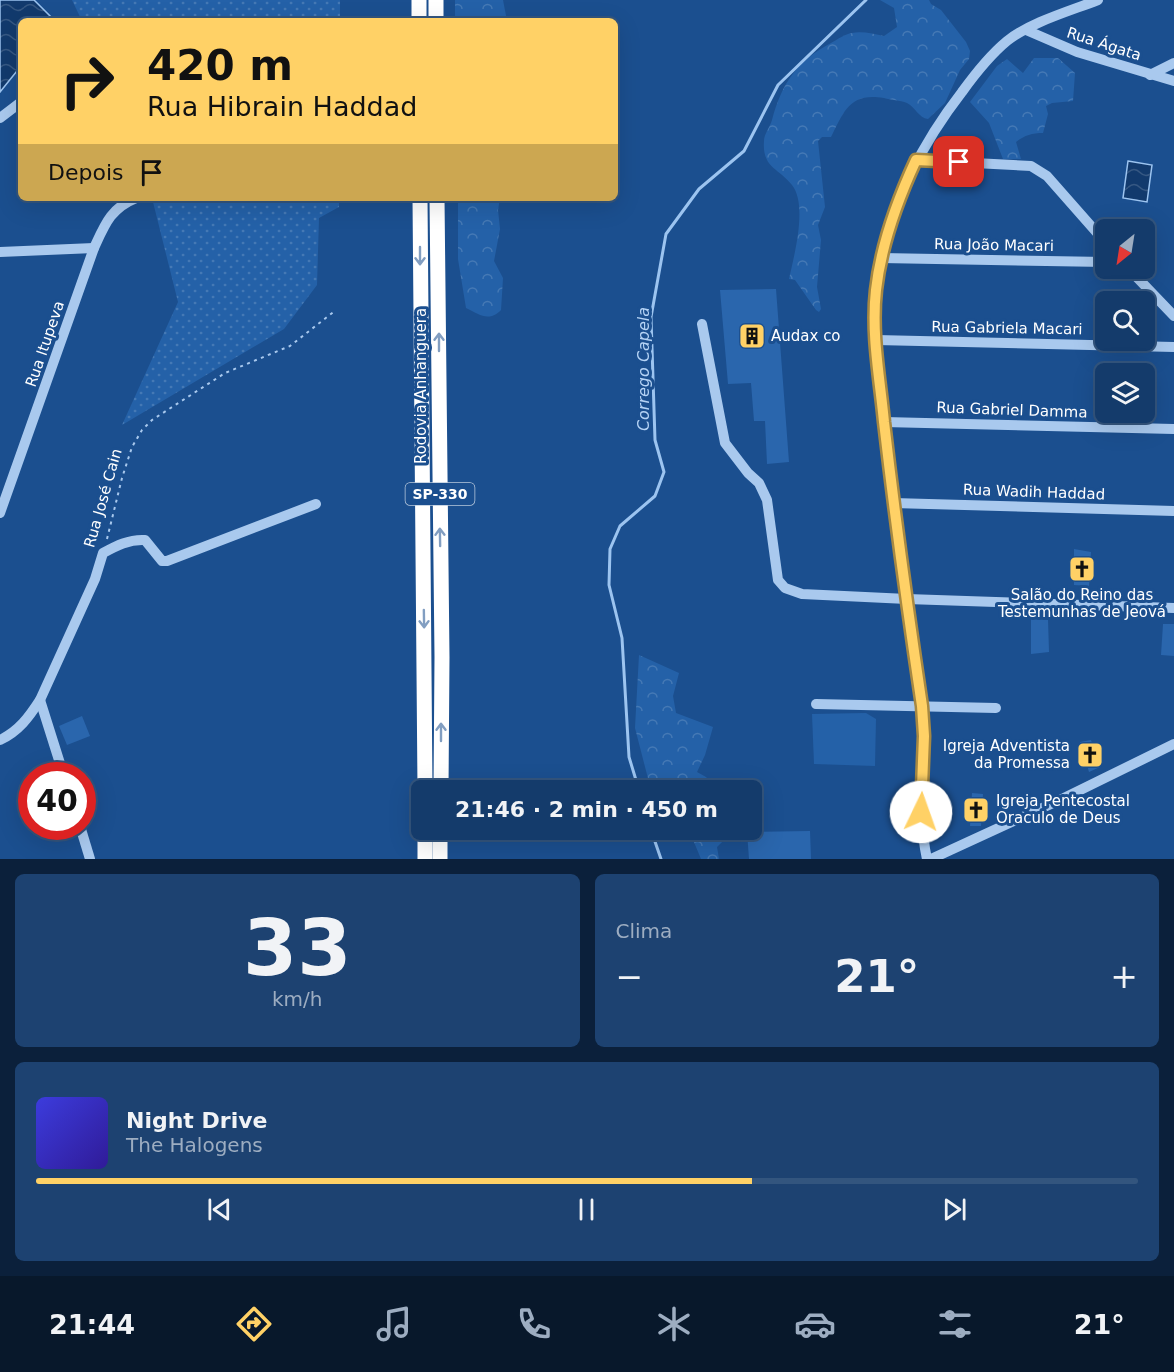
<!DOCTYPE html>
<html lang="pt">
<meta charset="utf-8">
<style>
:root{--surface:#143b6b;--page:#1d4271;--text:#f1f3f6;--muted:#9dadc1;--line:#33557e;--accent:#ffd166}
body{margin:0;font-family:"DejaVu Sans",sans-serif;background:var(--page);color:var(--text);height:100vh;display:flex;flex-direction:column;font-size:22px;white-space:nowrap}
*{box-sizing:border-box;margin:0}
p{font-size:20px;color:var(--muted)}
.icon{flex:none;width:33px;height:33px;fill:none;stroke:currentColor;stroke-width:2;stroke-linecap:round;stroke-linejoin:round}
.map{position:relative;height:859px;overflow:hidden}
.details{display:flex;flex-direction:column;gap:15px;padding:15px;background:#0b203b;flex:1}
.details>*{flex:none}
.top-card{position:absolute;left:18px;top:18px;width:600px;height:183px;border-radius:9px;box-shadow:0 6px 24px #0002,0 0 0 2px var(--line);background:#ffd166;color:#111;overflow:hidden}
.needle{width:39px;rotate:210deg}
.tools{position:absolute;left:1095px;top:219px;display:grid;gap:12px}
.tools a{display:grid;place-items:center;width:60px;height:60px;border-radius:9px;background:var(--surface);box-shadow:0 6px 24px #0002,0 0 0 2px var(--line);font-size:30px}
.speed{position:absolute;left:18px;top:762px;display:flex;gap:12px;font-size:30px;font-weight:700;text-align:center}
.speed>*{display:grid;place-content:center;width:78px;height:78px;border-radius:50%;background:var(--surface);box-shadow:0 6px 24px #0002,0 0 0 2px var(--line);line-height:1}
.speed .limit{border:9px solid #d22;background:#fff;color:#111}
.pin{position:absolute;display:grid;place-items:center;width:51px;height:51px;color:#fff;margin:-26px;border-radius:12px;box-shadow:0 3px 9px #0006}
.me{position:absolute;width:66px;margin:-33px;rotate:3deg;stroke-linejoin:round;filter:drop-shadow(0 0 4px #0008)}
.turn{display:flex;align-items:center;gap:21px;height:126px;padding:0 30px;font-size:27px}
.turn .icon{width:78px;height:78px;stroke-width:2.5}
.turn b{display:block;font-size:42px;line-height:51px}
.then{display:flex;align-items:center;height:57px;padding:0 30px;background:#0003;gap:12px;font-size:22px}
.big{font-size:45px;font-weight:700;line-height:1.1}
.details .card{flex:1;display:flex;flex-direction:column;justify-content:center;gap:9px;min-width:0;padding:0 21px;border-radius:9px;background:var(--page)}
.details .dial{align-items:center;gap:0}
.dial b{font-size:78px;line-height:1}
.song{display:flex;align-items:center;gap:18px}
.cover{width:72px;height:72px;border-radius:9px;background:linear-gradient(135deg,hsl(240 70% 55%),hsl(250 70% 35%))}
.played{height:6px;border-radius:3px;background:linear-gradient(90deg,var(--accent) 65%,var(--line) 65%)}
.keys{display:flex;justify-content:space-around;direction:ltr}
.heat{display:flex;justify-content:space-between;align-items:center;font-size:33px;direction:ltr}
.details .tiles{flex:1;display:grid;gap:15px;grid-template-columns:1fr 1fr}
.card:last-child{grid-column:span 2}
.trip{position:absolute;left:411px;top:780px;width:351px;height:60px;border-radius:9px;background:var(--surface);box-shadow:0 6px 24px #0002,0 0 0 2px var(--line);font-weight:700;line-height:60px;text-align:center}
.menu{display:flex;height:96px;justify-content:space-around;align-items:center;background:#08182b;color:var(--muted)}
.menu .icon{width:42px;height:42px}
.menu .current{color:var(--accent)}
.menu b{font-size:27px;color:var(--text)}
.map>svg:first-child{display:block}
.grass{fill:url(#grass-dots)}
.forest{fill:url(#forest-crowns)}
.pitch{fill:#2461a8}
.water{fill:url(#water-waves);stroke:#9cc4f0;stroke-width:1.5}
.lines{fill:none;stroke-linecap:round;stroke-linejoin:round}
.stream{stroke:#9cc4f0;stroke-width:3}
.building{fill:#2a66ad}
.path{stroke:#a9c9ee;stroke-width:2;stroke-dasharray:3 4.5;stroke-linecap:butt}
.minor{stroke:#a9c9ee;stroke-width:10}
.highway{stroke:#fff;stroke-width:15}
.oneway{stroke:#829ec1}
.route-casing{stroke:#a68842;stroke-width:15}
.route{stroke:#ffd166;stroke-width:10}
.labels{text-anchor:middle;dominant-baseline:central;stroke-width:6;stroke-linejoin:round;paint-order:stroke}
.shield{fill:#1b4f8f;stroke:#bbcadd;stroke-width:1.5}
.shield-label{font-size:14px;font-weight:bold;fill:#fff}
.street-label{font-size:15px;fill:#fff;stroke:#1b4f8f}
.poi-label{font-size:15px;fill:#fff;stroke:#1b4f8f;text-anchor:start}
.water-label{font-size:16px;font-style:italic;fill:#b5d3f5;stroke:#1b4f8f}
</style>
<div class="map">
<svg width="1174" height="859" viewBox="0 0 1174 859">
<defs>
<pattern id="grass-dots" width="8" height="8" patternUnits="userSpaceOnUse" patternTransform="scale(1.5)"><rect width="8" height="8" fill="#2461a8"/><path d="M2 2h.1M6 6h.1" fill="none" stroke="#4579b5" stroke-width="1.8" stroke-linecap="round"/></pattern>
<pattern id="forest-crowns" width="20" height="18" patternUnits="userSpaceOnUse" patternTransform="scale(1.5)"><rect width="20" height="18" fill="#2461a8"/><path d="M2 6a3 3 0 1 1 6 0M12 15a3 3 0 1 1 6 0" fill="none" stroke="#4579b5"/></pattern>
<pattern id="water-waves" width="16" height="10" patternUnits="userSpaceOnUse" patternTransform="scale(1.5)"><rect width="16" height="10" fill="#123a6d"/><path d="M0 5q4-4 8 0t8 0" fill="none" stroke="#365883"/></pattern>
</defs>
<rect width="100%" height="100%" fill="#1b4f8f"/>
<g class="grass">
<path d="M72,0H340V21H82Z"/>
<path d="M152,198H339V207L319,218L317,285L284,329L122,425L178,302Z"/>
</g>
<g class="forest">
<path d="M455,0H503L507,21H455Z"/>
<path d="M880,0H929L931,4L941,10L966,42L970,51L969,59L960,70L945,103L928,119C919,118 915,107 907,103C900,100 891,100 884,98C850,92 844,111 831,137H822L818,141L825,207L818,225L821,240L817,287L821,309L819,312L816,310L795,280L789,279C794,256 808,205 792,185C779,168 762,168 764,141C764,134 770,127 772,120C782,83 797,61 831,43C838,39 845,34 852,33C862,31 874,34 884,36L897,27L894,8Z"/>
<path d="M1034,58H1058L1075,73L1073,101L1052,103L1046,106L1048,114L1043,133C1032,133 1025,135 1016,142L1021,159H1003L989,123L970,102L997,66L1007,59L1023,73Z"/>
<path d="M458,198H500L498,210L500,229L494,261L503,278L501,310C489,322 480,315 466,308L458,259Z"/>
<path d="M639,655L679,673L673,696L676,713L713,727L705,755L697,772L706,777L716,790H651L635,728Z"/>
<path d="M689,830H724L727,837L717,847L719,859H701Z"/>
</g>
<path class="pitch" d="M866,713L876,719L875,766L814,764L812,714Z"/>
<g class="water">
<path d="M0,0H34L51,17L52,21H21V66L0,92Z"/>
<path d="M1128,161L1152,165L1147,202L1123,198Z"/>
</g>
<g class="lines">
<g class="stream">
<path d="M639,790L629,757L622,638L609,585L610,549L620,526L655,496L664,472L655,440L651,317L666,234L699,189L744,151L778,85L866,0"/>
<path d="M651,830L661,859"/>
</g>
</g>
<g class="building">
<path d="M776,289L789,462L767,464L765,421H754L751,383L728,384L720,290Z"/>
<path d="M1074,549L1091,552L1089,586L1074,585Z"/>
<path d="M1031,617L1048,620L1049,652L1031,654Z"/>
<path d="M1163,624H1174V656L1161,655Z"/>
<path d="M82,716L90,736L67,745L59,726Z"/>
<path d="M1091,740L1100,767L1089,772L1080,742Z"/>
<path d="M972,793L983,794L981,826H970Z"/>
<path d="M810,831L811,859H749L747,832Z"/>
</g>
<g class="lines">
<path class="path" d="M107,539L122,478L132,447L142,430L152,420L225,373L290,346L336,310"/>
<g class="minor">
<path d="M1026,30L1077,52L1174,81"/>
<path d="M1150,75L1174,63"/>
<path d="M0,118L21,102"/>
<path d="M916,160L1031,166L1047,176L1106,243"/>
<path d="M0,252L94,248"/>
<path d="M881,258L1106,262"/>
<path d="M1128,268L1174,316"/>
<path d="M702,324L725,443L748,473L759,483L767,500L778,580L785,588L802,594L907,599L1174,608"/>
<path d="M876,340L1174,347"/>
<path d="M884,422L1174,429"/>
<path d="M893,503L1174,511"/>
<path d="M0,513L94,248C105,224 111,208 136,198"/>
<path d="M40,700L64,776"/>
<path d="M816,704L996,708"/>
<path d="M0,740C19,731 29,717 40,700L95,579L103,553C116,546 129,539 145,540L162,561H167L316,504"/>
<path d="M80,826L90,859"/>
<path d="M927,859C916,809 926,757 922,707C909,612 895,518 885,424C880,380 871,333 876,288C886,215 917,150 962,92C975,74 990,55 1007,41C1031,22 1070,11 1098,0"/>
<path d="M931,859L1064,798L1174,744"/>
</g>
<g class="highway">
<path d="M419,0V21"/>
<path d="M436,0V21"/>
<path d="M420,198L425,790"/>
<path d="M437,198L442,657L441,790"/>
<path d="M425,830V859"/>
<path d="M440,859V830"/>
</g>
</g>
<defs><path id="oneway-shaft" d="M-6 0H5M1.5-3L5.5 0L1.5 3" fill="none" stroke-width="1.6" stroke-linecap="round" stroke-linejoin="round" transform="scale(1.5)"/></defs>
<g class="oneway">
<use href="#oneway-shaft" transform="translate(420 256) rotate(90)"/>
<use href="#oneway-shaft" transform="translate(439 342) rotate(-90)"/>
<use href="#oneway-shaft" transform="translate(440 537) rotate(-91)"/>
<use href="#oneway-shaft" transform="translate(424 619) rotate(89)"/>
<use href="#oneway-shaft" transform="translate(441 732) rotate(-90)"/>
</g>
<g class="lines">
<defs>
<path id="route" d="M921,812L924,736L922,706C908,612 895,517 884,422C880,379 871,334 876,290C881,245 897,201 916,160L959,162"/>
</defs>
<use href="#route" class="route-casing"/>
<use href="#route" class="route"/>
</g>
<defs>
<symbol id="building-square" viewBox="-11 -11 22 22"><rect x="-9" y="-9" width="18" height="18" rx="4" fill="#ffd166" stroke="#1b4f8f"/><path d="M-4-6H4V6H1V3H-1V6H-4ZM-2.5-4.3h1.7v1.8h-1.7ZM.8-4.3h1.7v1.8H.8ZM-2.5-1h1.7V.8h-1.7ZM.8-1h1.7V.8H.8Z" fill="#111"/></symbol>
<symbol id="church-square" viewBox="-11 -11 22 22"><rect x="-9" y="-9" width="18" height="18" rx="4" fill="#ffd166" stroke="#1b4f8f"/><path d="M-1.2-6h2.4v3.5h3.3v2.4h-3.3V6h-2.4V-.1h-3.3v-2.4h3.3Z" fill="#111"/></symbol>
</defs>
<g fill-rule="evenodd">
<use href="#building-square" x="737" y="321" width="30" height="30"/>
<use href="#church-square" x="1067" y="554" width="30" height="30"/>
<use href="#church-square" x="1075" y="740" width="30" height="30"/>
<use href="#church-square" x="961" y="795" width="30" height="30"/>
</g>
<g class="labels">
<rect class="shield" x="405.5" y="483" width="69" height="22" rx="4.5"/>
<g class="shield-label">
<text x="440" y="494">SP-330</text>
</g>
<g class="street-label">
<text transform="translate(1104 44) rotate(18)">Rua Ágata</text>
<text transform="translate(994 245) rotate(1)">Rua João Macari</text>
<text transform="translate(1007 328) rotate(1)">Rua Gabriela Macari</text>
<text transform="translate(45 344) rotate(-71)">Rua Itupeva</text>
<text transform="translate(421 386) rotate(-90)">Rodovia Anhanguera</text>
<text transform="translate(1012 410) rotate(2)">Rua Gabriel Damma</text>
<text transform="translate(1034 492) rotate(2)">Rua Wadih Haddad</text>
<text transform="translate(103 498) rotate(-74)">Rua José Cain</text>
</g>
<g class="poi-label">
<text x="771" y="336">Audax co</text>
<text x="1082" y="595" text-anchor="middle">Salão do Reino das<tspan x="1082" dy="17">Testemunhas de Jeová</tspan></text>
<text x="1070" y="746" text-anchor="end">Igreja Adventista<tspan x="1070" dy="17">da Promessa</tspan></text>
<text x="996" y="801">Igreja Pentecostal<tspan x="996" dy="17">Oraculo de Deus</tspan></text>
</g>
<g class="water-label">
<text transform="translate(643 369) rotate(-90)">Corrego Capela</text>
</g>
</g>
</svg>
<div class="tools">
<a><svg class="needle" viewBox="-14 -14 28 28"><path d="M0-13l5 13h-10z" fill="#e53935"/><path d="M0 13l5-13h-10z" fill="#9dadc1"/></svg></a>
<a><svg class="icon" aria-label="search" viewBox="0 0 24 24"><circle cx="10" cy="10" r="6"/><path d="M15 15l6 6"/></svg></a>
<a><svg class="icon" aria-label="layers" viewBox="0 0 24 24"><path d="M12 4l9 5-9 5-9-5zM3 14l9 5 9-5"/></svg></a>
</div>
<div class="speed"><div class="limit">40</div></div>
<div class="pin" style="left:959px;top:162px;background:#d93025"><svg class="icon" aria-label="arrive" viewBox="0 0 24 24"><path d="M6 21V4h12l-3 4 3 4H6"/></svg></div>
<svg class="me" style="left:921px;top:812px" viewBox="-20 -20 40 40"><circle r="19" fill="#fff"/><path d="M0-13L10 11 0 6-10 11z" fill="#ffd166"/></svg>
<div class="trip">21:46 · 2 min · 450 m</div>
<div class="top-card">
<div class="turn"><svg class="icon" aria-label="right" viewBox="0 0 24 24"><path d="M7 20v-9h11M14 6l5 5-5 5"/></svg><div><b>420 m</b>Rua Hibrain Haddad</div></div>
<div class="then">Depois<svg class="icon" aria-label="arrive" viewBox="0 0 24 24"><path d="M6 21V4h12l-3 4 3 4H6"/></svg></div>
</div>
</div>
<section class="details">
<div class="tiles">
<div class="card dial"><b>33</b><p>km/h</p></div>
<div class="card"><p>Clima</p>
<div class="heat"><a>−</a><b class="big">21°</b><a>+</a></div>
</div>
<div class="card">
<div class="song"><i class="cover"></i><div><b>Night Drive</b><p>The Halogens</p></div></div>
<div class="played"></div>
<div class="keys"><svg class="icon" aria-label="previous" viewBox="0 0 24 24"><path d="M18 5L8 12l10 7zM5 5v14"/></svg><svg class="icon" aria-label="pause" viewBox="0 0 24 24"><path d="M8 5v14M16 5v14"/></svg><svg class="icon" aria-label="next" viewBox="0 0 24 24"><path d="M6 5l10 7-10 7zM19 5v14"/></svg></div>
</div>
</div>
</section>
<nav class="menu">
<b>21:44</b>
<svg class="icon current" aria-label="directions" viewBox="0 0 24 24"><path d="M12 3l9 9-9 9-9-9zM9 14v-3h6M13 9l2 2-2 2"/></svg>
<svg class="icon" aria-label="music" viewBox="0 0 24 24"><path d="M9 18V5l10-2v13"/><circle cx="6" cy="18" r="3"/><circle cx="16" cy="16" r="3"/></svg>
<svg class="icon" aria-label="phone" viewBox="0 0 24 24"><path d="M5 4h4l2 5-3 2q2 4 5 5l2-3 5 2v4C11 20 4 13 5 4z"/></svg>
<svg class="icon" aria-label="climate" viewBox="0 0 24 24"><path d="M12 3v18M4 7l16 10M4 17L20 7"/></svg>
<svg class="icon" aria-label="car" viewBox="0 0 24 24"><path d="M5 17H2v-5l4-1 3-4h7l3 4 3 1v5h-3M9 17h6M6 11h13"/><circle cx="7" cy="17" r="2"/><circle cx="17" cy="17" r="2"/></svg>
<svg class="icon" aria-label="filters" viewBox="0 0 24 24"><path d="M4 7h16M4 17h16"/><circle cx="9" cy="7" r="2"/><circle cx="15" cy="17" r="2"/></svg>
<b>21°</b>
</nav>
